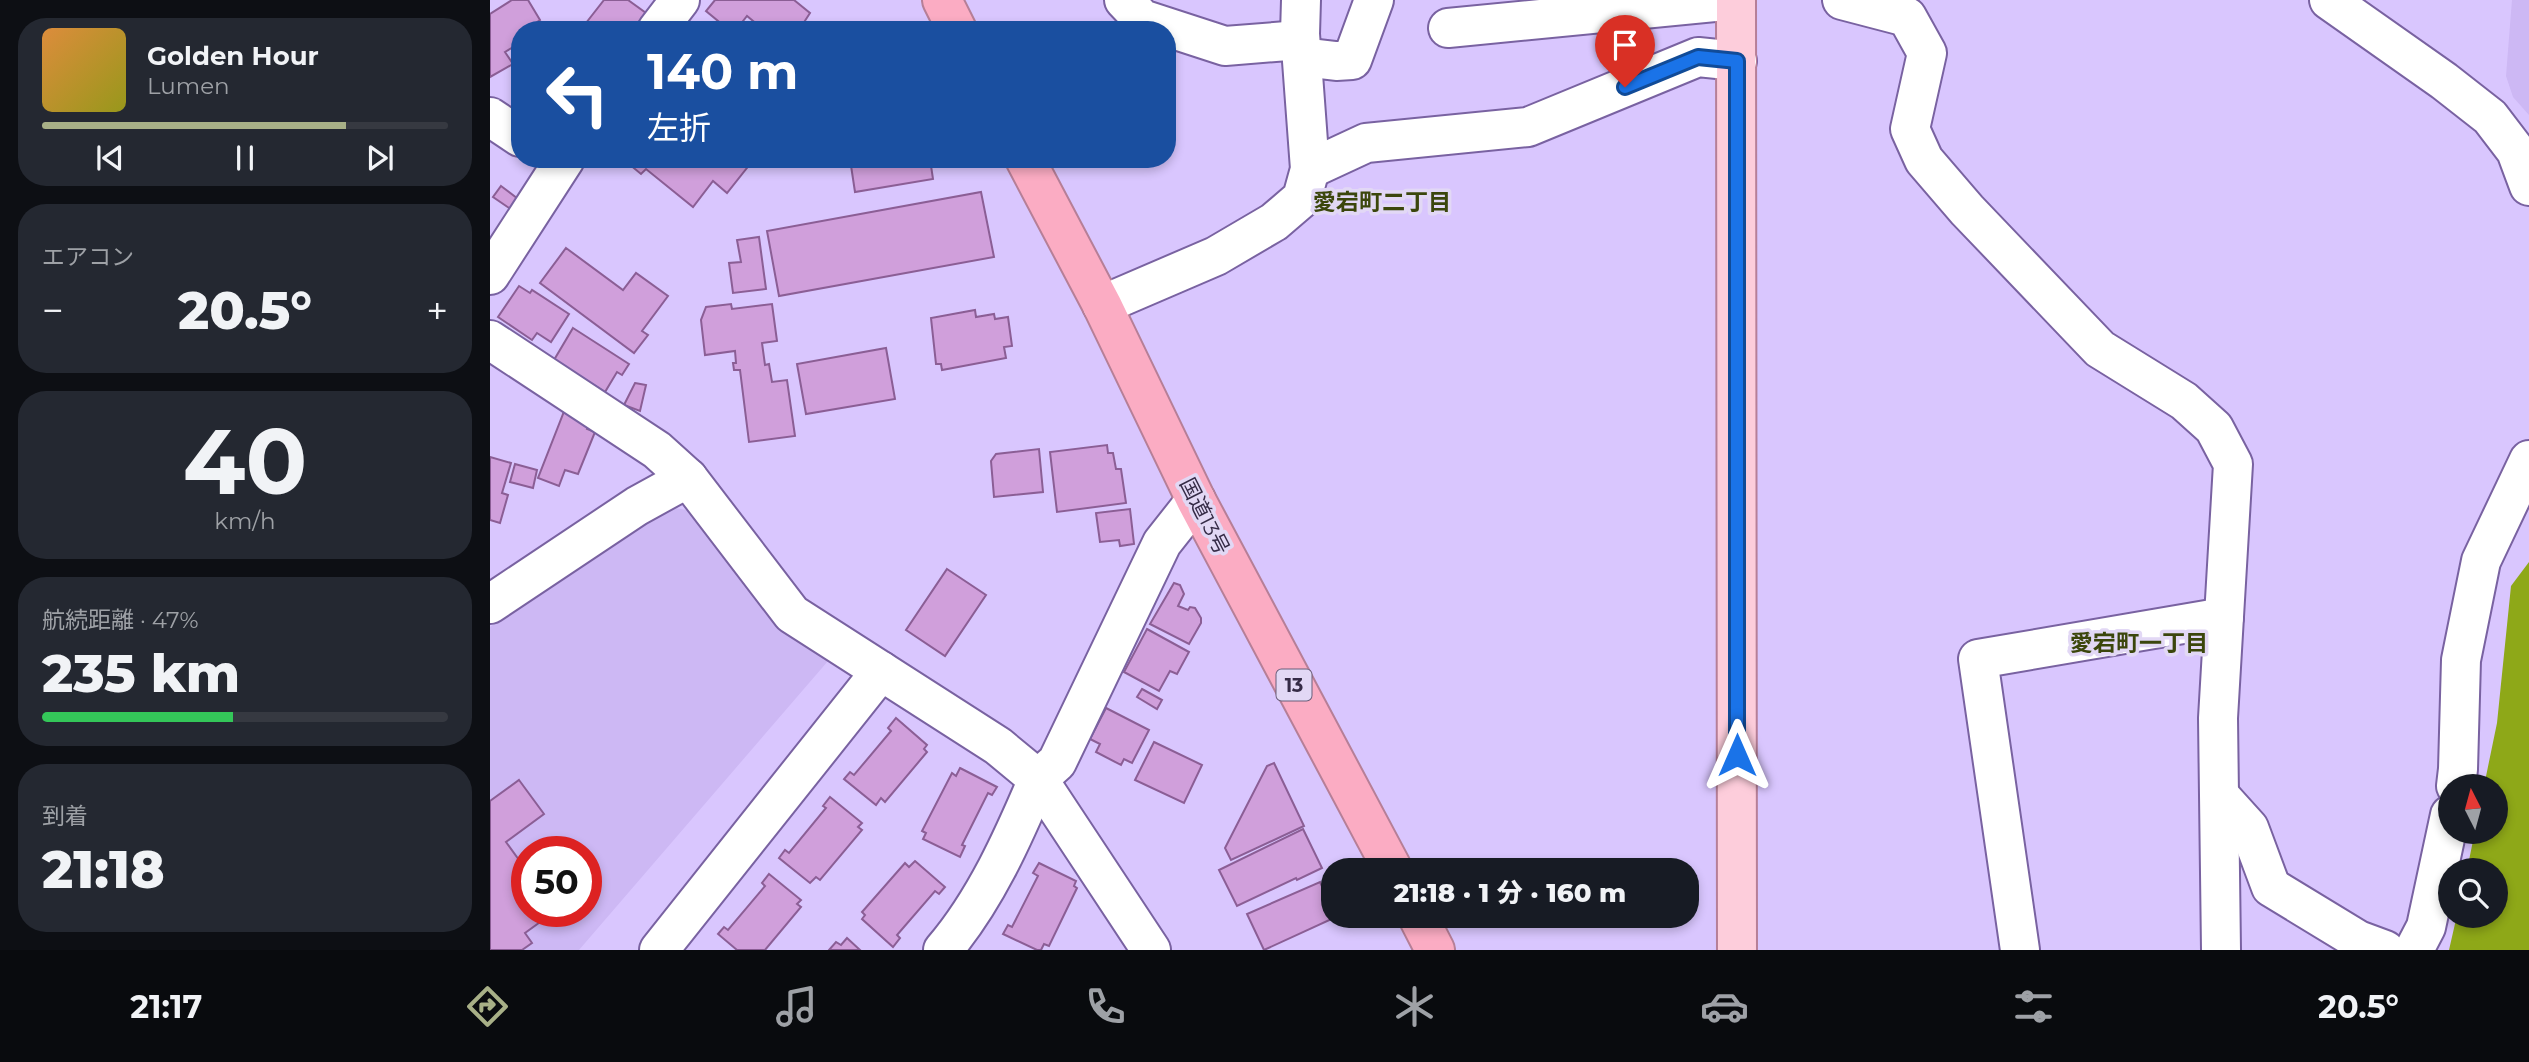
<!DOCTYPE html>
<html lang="ja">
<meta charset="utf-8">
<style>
:root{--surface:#171b24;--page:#242831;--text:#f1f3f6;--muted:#9ea1a6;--line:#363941;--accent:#a8b087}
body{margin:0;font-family:Montserrat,"Noto Sans JP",sans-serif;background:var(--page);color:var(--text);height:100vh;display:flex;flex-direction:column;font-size:26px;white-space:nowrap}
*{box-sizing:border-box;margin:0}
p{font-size:23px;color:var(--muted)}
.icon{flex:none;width:38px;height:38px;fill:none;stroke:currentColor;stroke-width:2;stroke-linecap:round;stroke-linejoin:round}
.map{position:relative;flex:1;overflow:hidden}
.sheet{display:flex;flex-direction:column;gap:18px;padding:18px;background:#0d0f14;width:490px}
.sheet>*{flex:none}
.top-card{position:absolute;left:21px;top:21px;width:665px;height:147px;border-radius:28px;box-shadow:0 4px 10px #0003;background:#1a4fa0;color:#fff;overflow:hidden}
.needle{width:46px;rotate:354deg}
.buttons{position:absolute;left:1948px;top:774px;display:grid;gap:14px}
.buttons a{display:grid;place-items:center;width:70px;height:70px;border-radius:50%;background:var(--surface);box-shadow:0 4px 10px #0003;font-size:35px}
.speed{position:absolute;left:21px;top:836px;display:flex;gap:14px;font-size:35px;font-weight:700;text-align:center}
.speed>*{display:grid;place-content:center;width:91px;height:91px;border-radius:50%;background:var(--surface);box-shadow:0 4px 10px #0003;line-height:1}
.speed .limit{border:10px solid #d22;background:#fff;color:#111}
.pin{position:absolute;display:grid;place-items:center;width:60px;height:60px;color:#fff;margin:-72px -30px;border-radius:50% 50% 50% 0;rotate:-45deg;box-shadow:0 0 7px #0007}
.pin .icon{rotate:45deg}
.me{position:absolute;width:77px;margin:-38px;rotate:0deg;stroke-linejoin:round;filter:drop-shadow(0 0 5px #0008)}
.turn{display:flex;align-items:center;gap:24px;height:147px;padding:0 21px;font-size:32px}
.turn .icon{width:91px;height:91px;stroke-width:2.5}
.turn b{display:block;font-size:49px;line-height:60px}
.big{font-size:52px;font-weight:800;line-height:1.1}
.sheet .widget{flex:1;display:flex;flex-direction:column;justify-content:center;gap:10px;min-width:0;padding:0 24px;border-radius:28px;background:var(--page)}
.sheet .dial{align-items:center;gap:0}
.dial b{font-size:91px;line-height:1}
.song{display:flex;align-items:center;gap:21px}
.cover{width:84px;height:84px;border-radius:10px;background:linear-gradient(135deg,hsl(30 70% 55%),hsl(60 70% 35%))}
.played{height:7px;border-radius:4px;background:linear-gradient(90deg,var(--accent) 75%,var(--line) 75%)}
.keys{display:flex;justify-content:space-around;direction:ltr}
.heat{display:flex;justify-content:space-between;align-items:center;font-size:38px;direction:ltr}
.charge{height:10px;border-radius:5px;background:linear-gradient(90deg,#34c759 47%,var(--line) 0)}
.trip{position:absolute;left:831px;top:858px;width:378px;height:70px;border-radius:28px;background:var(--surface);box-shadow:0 4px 10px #0003;font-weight:800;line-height:70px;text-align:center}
.dock{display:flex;height:112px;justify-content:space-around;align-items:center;background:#090b0e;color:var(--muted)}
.dock .icon{width:49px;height:49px}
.dock .selected{color:var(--accent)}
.dock b{font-size:32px;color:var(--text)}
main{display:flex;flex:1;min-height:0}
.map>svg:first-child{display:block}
.built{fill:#cdb8f4;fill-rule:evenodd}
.forest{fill:#8ea818}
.building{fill:#d09fdb;stroke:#8b5e95;stroke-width:2}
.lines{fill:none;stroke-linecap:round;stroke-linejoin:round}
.minor-casing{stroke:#7962a1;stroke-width:42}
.major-casing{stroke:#b67f97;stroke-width:42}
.highway-casing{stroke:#b67f97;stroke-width:42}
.minor{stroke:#fff;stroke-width:38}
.major{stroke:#fdcddb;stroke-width:38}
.highway{stroke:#fbacc3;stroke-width:38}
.route-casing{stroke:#114b97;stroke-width:18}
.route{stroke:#1a73e8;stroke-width:12}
.labels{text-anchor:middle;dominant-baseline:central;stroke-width:7;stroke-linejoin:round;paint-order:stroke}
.shield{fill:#e2d8f5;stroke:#695f7a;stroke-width:2}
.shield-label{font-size:19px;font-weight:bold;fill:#352b46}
.street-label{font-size:21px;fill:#352b46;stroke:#e2d8f5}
.neighbourhood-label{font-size:23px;font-weight:bold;fill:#3b460c;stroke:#e2d8f5}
</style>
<main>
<section class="sheet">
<div class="widget">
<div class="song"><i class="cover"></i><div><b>Golden Hour</b><p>Lumen</p></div></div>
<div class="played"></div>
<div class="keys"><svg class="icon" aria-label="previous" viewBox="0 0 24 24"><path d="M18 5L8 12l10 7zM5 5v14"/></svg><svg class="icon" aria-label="pause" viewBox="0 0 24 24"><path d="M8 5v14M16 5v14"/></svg><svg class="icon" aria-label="next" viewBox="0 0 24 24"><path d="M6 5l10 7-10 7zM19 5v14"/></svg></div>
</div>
<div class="widget"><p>エアコン</p>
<div class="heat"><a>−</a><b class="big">20.5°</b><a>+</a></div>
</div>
<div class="widget dial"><b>40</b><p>km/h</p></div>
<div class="widget"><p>航続距離 · 47%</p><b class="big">235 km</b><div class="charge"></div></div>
<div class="widget"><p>到着</p><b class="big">21:18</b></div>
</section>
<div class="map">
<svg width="2039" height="950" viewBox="0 0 2039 950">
<rect width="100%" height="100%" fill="#d9c6fe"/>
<g class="built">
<path d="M2022,0H2039V115L2023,97L2016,76Z"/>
<path d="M166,505L203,511L297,629L338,661L89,950H0V627ZM37,852H96V912H37Z"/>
</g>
<path class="forest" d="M2039,562V950H1959L1967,915H2006V870H1977L1985,831H2006V786H1994L2007,723L2021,586Z"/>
<g class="building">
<path d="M22,0H38L50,20L43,25L45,28L42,30H30V43L15,52L23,64L0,77V14Z"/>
<path d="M114,0H138L156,13L143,30H105L96,23Z"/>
<path d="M225,0H304L320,13L309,30H274L257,16L246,30H239L216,11Z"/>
<path d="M133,159H225L233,166L238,159H264L237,193L223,181L203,207L156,169L151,174Z"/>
<path d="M360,159H440L443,179L365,192Z"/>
<path d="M11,186L32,202L25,212L3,197Z"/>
<path d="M491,192L504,257L289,296L277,231Z"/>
<path d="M269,237L276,289L243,293L239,263L251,262L247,240Z"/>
<path d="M76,248L133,290L146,273L178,296L152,331L158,335L144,353L50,283Z"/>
<path d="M29,286L40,293L42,290L79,314L61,342L47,333L42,340L8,317Z"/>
<path d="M241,304L242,309L282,304L287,341L272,343L275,365L279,364L282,382L297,380L305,436L259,442L250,370H244L243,363H246L245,351L215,355L211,320L216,307Z"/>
<path d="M485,310L486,317L504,314L505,319L518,317L522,346L514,347L516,358L452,370L451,364H446L441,318Z"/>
<path d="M83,328L139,364L132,375L127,372L115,392L64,360Z"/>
<path d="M396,348L405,399L316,414L307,364Z"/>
<path d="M145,383L156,385L150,411L134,405Z"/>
<path d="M75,409L99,423L97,429L105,432L88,474L75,470L69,486L48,478Z"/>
<path d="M617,445L618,453H623L626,469H631L636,503L567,512L560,452Z"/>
<path d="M549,449L553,492L504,497L501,461L506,454Z"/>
<path d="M0,457L21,463L12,493L18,495L10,523L0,520Z"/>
<path d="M25,464L47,470L43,488L20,482Z"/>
<path d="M640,509L644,544L630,546L629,540L610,542L606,513Z"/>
<path d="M457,569L496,595L455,656L416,630Z"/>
<path d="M684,583L690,585L694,594L688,606L698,610L700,607L705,608L711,618V623L699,644L660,624Z"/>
<path d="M657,629L699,652L687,674L680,671L669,691L634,672Z"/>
<path d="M652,689L672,700L667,709L647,697Z"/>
<path d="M616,708L659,730L642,763L634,759L631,765L606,752L610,744L600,739Z"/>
<path d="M406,718L437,745L434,749L437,752L395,802L391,798L386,805L354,779L360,772L364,775L401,731L398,728Z"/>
<path d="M664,742L712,765L694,803L645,780Z"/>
<path d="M784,763L814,826L741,860L735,848L777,766Z"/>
<path d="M470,768L507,787L502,795L498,793L472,845L475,846L470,857L433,839L436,833L432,831L462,773L466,776Z"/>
<path d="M29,780L54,814L16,842L37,871V912H64L35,933L42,943L32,950H0V801Z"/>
<path d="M340,797L372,823L368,827L372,830L330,880L326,877L320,883L289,858L295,850L299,853L336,808L333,806Z"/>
<path d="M813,829L832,868L807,880L806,878L747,906L729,870Z"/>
<path d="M425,861L455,887L449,894L445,891L407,935L410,938L403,947L372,919L375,915L372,912L415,863L419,867Z"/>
<path d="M549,863L586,881L584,886L587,888L559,946L554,944L551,950H547L513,934L518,925L522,927L548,876L543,873Z"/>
<path d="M279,874L311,900L307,904L311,907L275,950H247L228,934L234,927L238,930L275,886L272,883Z"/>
<path d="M830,882L846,917L774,950L757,914Z"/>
<path d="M357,938L370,950H339L346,942L351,945Z"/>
</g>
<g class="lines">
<defs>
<g id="minor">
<path d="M634,0L652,19L735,46L810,40"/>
<path d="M1352,0L1417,17L1437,53L1420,129L1434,160L1477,210L1610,349L1694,401L1724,428L1743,464L1728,718L1731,950"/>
<path d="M1839,0L1954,81L2000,117L2026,151L2039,186"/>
<path d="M958,28L1245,0"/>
<path d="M167,30L190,0"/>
<path d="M812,57L846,61L862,60L884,0"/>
<path d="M0,117L30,137"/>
<path d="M820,169L876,143L1038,127L1208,57L1247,61"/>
<path d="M0,275L75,159"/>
<path d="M612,305L726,256L784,222L812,198L820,169L810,34L811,0"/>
<path d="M0,340L167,450L198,478L302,614L508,746L548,779L567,762L672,543L706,500"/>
<path d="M0,604L147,506L198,478"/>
<path d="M548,779L661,950"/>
<path d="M1966,786L1968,769L1971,660L1991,561L2039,460"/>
<path d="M1731,797L1759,828L1781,887L1868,940L1895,950"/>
<path d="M169,950L391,671"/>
<path d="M453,950C495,901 523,838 548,779"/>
<path d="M1530,950L1488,659L1734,617"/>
<path d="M1924,950L1936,927L1960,815"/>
</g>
<path id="major" d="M1246,0L1247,950"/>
<g id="highway">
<path d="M452,0L467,30"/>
<path d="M535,159L612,305L706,500L903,870"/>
<path d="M927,915L945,950"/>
</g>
</defs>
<use href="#minor" class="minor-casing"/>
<use href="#major" class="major-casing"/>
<use href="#highway" class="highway-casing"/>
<use href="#minor" class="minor"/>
<use href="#major" class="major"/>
<use href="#highway" class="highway"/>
</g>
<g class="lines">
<defs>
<path id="route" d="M1135,87L1208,57L1247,61V755"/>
</defs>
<use href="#route" class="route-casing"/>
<use href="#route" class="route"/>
</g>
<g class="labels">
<rect class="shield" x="786.5" y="669.5" width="35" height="31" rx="5"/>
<g class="shield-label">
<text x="804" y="685">13</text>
</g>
<g class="street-label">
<text transform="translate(715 516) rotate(63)">国道13号</text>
</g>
<g class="neighbourhood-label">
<text x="892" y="202">愛宕町二丁目</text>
<text x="1649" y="643">愛宕町一丁目</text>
</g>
</g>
</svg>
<div class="buttons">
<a><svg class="needle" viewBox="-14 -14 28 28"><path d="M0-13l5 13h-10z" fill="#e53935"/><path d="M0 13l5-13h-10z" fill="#9ea1a6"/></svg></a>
<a><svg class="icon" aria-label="search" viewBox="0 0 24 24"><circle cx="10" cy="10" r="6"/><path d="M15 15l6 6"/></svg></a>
</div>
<div class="speed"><div class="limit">50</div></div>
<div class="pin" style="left:1135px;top:87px;background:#d93025"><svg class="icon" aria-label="arrive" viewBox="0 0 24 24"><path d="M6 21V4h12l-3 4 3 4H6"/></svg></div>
<svg class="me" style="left:1247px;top:755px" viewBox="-20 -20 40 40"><path d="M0-17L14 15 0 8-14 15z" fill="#1a73e8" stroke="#fff" stroke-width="4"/></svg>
<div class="trip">21:18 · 1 分 · 160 m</div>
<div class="top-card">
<div class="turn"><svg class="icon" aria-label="left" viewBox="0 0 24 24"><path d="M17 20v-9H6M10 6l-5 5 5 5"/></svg><div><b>140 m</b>左折</div></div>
</div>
</div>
</main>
<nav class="dock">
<b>21:17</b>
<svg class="icon selected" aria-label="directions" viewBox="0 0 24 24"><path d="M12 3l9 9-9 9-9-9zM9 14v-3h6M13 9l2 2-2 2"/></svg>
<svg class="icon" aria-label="music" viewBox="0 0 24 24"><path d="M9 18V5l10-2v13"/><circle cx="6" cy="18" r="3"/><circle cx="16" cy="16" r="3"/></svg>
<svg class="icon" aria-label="phone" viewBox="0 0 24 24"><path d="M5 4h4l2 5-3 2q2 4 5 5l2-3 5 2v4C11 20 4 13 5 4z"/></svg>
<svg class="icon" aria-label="climate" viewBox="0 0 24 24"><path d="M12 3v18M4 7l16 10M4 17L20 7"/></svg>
<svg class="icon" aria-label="car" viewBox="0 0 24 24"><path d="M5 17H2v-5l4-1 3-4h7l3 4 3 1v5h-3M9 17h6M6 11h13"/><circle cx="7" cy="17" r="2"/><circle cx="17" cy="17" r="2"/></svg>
<svg class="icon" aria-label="filters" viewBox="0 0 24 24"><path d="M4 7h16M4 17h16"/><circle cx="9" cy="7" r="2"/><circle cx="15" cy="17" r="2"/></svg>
<b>20.5°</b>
</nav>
